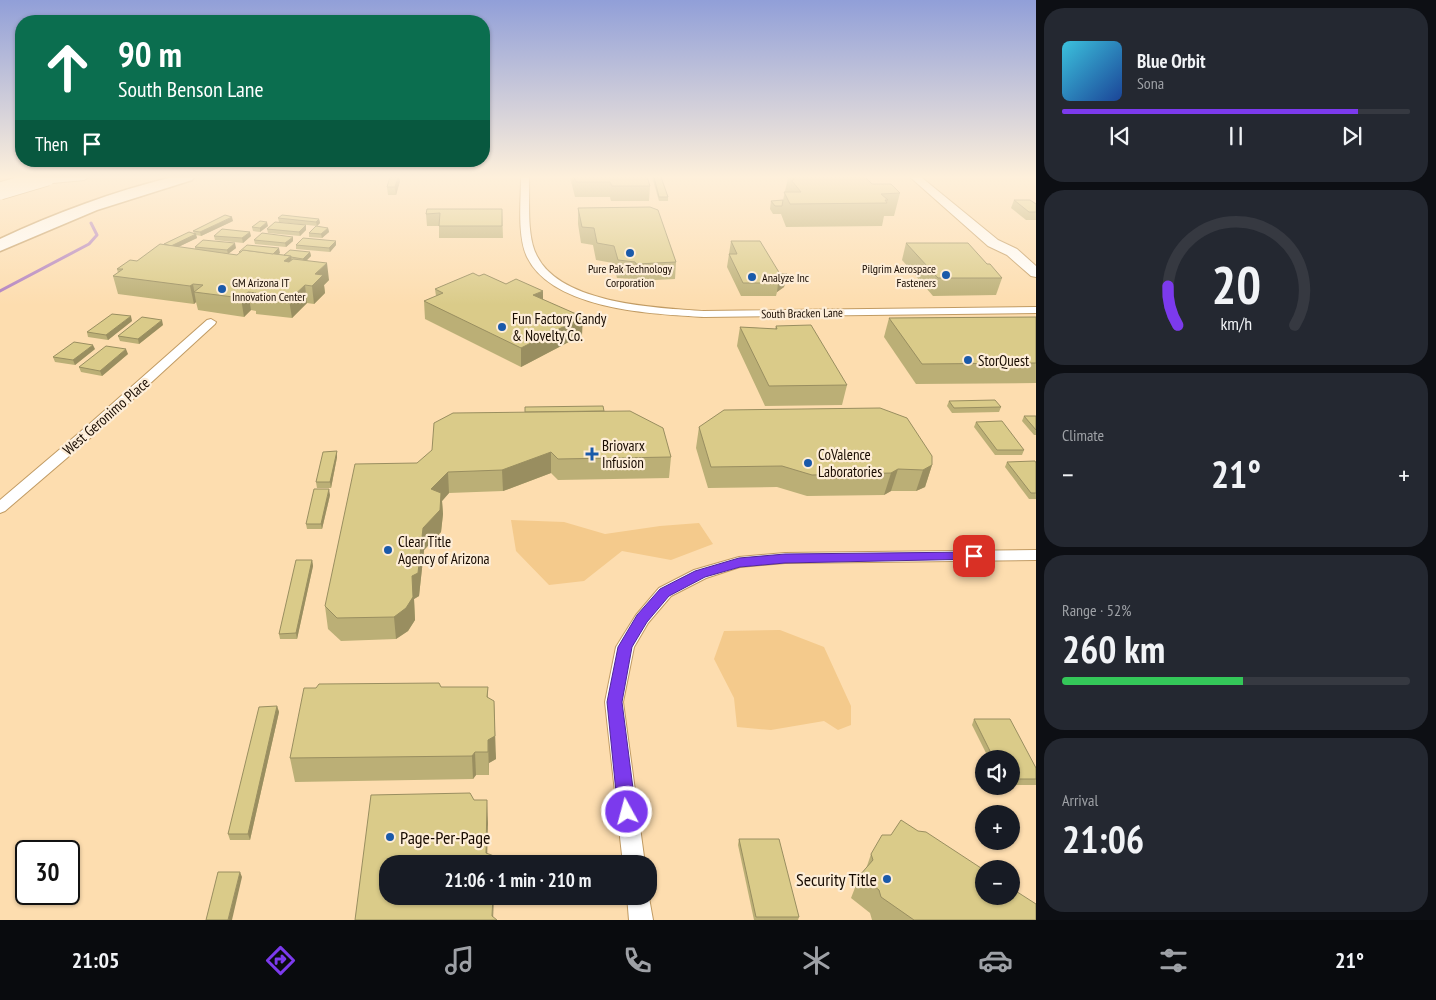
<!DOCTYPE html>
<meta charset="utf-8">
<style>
:root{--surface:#171b24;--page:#242831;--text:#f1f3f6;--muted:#9ea1a6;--line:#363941;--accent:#7c3aed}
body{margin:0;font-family:"PT Sans Narrow",sans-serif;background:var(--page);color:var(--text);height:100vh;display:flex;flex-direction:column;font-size:19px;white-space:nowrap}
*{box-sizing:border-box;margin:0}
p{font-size:16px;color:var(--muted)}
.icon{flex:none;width:28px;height:28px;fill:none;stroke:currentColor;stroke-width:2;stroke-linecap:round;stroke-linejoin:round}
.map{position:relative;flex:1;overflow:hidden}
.details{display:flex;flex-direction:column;gap:8px;padding:8px;background:#0d0f14;width:400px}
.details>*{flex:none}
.hud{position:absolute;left:15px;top:15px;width:475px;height:152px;border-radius:20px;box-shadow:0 1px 4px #0004;background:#0b6e4f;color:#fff;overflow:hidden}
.tools{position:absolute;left:975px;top:750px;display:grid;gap:10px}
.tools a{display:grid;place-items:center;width:45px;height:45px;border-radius:50%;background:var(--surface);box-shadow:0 1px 4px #0004;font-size:25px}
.speed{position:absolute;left:15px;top:840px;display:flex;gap:10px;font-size:25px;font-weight:700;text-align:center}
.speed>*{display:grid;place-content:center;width:65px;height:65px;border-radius:50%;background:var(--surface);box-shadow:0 1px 4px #0004;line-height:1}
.speed .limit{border:2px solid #111;border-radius:8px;background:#fff;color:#111}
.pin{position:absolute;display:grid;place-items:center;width:42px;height:42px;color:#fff;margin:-21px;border-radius:10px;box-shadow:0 2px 8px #0006}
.me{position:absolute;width:55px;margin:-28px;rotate:353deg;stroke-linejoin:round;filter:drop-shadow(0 0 4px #0008)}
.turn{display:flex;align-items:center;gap:18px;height:105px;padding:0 20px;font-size:22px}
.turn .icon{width:65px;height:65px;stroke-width:2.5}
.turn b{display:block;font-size:35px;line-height:42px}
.then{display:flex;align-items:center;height:48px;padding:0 20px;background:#0003;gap:10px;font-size:19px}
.big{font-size:38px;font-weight:800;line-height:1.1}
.details .card{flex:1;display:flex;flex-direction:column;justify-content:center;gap:8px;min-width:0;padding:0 18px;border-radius:20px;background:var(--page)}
.details .dial{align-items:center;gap:0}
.dial svg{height:130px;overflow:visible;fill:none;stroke:var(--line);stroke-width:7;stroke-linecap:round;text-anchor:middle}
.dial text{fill:var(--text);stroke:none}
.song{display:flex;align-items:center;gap:15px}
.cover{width:60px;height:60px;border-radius:8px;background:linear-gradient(135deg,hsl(190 70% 55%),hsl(220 70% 35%))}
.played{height:5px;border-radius:2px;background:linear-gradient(90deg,var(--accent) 85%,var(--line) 85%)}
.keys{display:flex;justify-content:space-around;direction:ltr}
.heat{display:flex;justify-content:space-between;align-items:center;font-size:28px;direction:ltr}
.charge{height:8px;border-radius:4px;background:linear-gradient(90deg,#34c759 52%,var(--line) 0)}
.trip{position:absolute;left:379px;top:855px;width:278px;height:50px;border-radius:20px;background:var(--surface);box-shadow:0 1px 4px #0004;font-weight:800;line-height:50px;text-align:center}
.tab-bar{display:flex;height:80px;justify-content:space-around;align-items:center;background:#090b0e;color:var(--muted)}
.tab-bar .icon{width:35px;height:35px}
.tab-bar .on{color:var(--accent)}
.tab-bar b{font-size:22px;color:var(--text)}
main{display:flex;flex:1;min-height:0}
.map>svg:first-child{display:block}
.green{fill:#f4ca8c}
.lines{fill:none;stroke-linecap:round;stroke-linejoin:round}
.stream{stroke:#af7fc1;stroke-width:3}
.street-casing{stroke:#c19b63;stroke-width:2}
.secondary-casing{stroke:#c19b63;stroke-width:2}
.highway-casing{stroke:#c19b63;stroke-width:3}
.street{fill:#fff;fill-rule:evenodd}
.secondary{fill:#fff;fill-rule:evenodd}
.highway{fill:#fff;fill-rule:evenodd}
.highway-bridge-casing{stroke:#c19b63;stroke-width:19;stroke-linecap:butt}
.highway-bridge{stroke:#fff;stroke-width:17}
.wall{fill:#bbaf76}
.shaded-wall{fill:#998e60}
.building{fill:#dacb89;stroke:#998e60}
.route{fill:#7c3aed;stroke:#51269a}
.poi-dot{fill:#1a5aaa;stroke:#fdedd7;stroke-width:2}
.labels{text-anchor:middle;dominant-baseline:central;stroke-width:4.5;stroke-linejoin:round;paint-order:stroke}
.far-poi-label{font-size:12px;fill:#180b00;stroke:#fdedd7;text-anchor:start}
.far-street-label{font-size:12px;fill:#180b00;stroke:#fdedd7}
.poi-label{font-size:15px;fill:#180b00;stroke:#fdedd7;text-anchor:start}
.street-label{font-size:15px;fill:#180b00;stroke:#fdedd7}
.near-poi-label{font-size:18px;fill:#180b00;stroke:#fdedd7;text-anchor:start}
</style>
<main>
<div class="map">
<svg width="1036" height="920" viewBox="0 0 1036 920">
<rect width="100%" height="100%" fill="#fdddaf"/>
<g class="green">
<path d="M511,520L564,522L605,534L660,526L699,523L713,544L671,560L622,551L584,581L549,585L516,551Z"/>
<path d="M780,630L824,647L851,706V725L838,730L824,721L771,730L737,727L734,698L714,659L724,631Z"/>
</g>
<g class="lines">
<path class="stream" d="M0,291L89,244L97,235L91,223"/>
<defs>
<g id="street">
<path d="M521,177H529C530,199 526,236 537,256C561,304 657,308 704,311L1036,307V313L704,317C653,314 553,310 527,257C517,236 521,200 521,177Z"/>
<path d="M211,319L216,322L215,324L96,433L5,511L0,513V500L86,427L207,320Z"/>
<path d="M1036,550V560L785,563L740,567L706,578L671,596L648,623L634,647L623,702L645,864H623L605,702L616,647L636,615L659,588L694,570L739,557L785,553Z"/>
<path d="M648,892L653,920H629L627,896H648Z"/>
</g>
<g id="secondary">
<path d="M53,177H89L84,180L31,185L25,182L31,179Z"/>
<path d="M910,177H921L998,240L1017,249L1036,266V277L1031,276L1007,255L988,246Z"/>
</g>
<path id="highway" d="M172,177H194L192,180L97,210L0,251V239C55,213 113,192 172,177Z"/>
</defs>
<use href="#street" class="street-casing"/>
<use href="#secondary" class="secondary-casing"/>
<use href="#highway" class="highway-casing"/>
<use href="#street" class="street"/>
<use href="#secondary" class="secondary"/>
<use href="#highway" class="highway"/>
<defs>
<path id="highway-bridge" d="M0,191L47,177"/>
</defs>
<use href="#highway-bridge" class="highway-bridge-casing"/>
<use href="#highway-bridge" class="highway-bridge"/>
</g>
<g class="wall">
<path d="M390,177H399L400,181L396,195H388L387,187Z"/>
<path d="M570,177H647L650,186L649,201H611L610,197H575Z"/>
<path d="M652,177H662H661L668,197V201H659Z"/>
<path d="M780,177H844L900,193L894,216H884L882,226L786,227L781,214H773L770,209L771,201L783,200L788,178H781Z"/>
<path d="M1014,200L1035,204L1036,202V220H1026L1011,208Z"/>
<path d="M578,208L676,262L675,279L634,281V279L617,278L613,263L596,260L593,245L581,243L578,224Z"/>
<path d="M502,209L503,238H439V226H427L426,214Z"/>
<path d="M278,218L319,219L320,223L317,226L279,222Z"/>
<path d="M233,221L201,236L196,235L197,238L178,247L195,249V247L236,248L228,254L237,255L239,253V252L280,253L278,254L284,255L310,252L311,256L307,260L329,280L324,285L325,293L314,304L307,303L292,318L256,314V311L251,310L244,317L198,310L196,302L194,304L118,294L113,276L118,273L117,269L137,261L165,245L164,244L194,233L193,231Z"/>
<path d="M306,225V230L300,236L268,233L267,229Z"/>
<path d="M268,226L260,232L253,231L252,227Z"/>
<path d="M328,228L329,232L322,238L309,237V233Z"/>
<path d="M214,236H251L243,243L215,240Z"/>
<path d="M254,240L293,241L286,247L255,244Z"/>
<path d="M336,241V245L330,252L296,249V245Z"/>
<path d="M731,241L780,274H787L784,287L777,292L776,296H741L727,267Z"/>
<path d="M906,243L987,264L1002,278L996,295L933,296L902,260Z"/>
<path d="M435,289L543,300L582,335L521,367L425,319L424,301L436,296Z"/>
<path d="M1036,317V383L916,384L884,337L889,318Z"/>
<path d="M132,321L108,340L88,337L87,332Z"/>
<path d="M163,325L139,344L120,341L118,336Z"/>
<path d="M776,326L847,385L842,405L765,406L737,346L740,327L775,329Z"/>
<path d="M95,349L75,365L55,362L53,357Z"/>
<path d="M128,354L102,376L81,372L79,367Z"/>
<path d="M949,401L1001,407L999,412L952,413L947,406Z"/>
<path d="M604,411L671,457L669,478L558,480L551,473L503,491L449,493L442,501L443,514L441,532L424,550L419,596L414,599L415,620L408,631L396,639L341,641L328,629L325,606L417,463Z"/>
<path d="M1024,416H1036V435H1034L1022,421Z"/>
<path d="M976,422L1024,450L1022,455H995L974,427Z"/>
<path d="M699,427L932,465L925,487L916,491H891L884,495L807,496L777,487L708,488L696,448Z"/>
<path d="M337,451V457L331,488H317L316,482Z"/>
<path d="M1007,462L1036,463V499H1029L1005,467Z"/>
<path d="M330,495L322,529H307L306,524Z"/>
<path d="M312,560L313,566L297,639H280L279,634Z"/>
<path d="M441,687H488V698L496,759L489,763V775H476L473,779L295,782L290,758Z"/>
<path d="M277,706L279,712L250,840H230L228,834Z"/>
<path d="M974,719L1036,768V785H1011V759H989L972,725Z"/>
<path d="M739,839L799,917L798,920H754L738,845Z"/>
<path d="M871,854L1036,920H872L870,913L851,898L860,875L866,869Z"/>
</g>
<g class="shaded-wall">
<path d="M398,177H399L400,181L396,195L395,187Z"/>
<path d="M232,217L233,221L201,236L200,232Z"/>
<path d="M319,219L320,223L317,226L316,222Z"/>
<path d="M267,222L268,226L260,232V228Z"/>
<path d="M306,225V230L300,236L299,232Z"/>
<path d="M328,228L329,232L322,238L321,234Z"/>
<path d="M250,232L251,236L243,243L242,238Z"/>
<path d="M196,234L197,238L172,250L171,246Z"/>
<path d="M293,237V241L286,247L285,243Z"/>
<path d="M336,241V245L330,252L329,248Z"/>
<path d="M235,243L236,248L228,254L227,250Z"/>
<path d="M279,248L280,253L272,259V255Z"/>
<path d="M310,252L311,256L304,263L303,259Z"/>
<path d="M291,256L294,273L284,261Z"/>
<path d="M327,263L329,280L324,285L325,293L314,304L312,286L315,274Z"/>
<path d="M787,274L784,287L777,292L778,283L775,281Z"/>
<path d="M193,284L196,302L194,304L190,286Z"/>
<path d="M305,285L307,303L292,318L289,300Z"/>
<path d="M543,291V309L533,295Z"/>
<path d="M248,292L251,310L244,317L241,298Z"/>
<path d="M131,316L132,321L108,340L106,335Z"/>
<path d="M583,317L582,335L521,367V348Z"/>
<path d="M162,320L163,325L139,344L138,339Z"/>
<path d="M93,345L95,349L75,365L73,360Z"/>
<path d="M126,349L128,354L102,376L100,371Z"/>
<path d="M337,451V457L331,488L330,482Z"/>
<path d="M551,452V473L503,491L502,470Z"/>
<path d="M932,465L925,487L916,491L923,470Z"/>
<path d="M898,469L891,491L884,495L891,473Z"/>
<path d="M448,472L449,493L442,501L443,514L441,532L424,550L419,596L414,599L415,620L408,631L396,639L394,617L412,576L431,489Z"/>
<path d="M329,489L330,495L322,529L321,524Z"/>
<path d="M312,560L313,566L297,639L296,633Z"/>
<path d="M494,701L496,759L489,763V775L488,740Z"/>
<path d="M277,706L279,712L250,840L248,834Z"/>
<path d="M475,752L476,775L473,779L472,756Z"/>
<path d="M487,800L488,823L487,864L486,853Z"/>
<path d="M240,872L242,877L232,920H228Z"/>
<path d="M493,896H494L493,920H492Z"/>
</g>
<g class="building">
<path d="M390,177H398L395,187H387Z"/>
<path d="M574,177H647L650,186H612L610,182H576Z"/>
<path d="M654,177H661L668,197H659Z"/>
<path d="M793,177H844L866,178L872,184H891L900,193L881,194L888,200H885L887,203L790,204L784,192H801L792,181L794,179Z"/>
<path d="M783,200L782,206H775L771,201Z"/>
<path d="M1014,200H1030L1036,204V212H1029Z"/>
<path d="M650,207L658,210L676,262L636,264L635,262L618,260L614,246L597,243L594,228L582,227L578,208Z"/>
<path d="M427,209H502V226H439L440,213L426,214Z"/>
<path d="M225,215L232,217L200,232L193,231Z"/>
<path d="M282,215L319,219L316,222L278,218Z"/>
<path d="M260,221L267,222L260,228L252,227Z"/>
<path d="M275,222L306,225L299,232L267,229Z"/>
<path d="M316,226L328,228L321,234L309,233Z"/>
<path d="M222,229L250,232L242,238L214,236Z"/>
<path d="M189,232L196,234L171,246L164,244Z"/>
<path d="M262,233L293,237L285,243L254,240Z"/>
<path d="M303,238L336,241L329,248L296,245Z"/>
<path d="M203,240L235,243L227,250L195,247Z"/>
<path d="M731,241H760L780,274H787L775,281L778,283H743L729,254H737Z"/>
<path d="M906,243H968L987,264H990L1002,278H938Z"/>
<path d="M160,244L237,255L243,250L291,256L284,261L289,262L293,259L327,263L315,274L323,275L312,286L305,285L289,300L253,295L256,293L248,292L241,298L194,292L203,285L193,284L190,286L113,276L123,269H117L130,260L137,261Z"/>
<path d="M247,245L279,248L273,254L243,250L241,252H239Z"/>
<path d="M290,250L310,252L303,259L291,257V256L284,255Z"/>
<path d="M473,273L479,276L484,274L506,284L516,279L543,291L533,295L583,317L521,348L424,301L443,293L435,289Z"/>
<path d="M112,314L131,316L106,335L87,332Z"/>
<path d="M142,317L162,320L138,339L118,336Z"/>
<path d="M1036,317V363L922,364L889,318Z"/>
<path d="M811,325L847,385L769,386L740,327L777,329L776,326Z"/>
<path d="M74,342L93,345L73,360L53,357Z"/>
<path d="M106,346L126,349L100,371L79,367Z"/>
<path d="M995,400L1001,407L954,408L949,401Z"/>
<path d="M603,406L604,411L525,412V407Z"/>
<path d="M880,408L907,418L932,456V465L923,470L898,469L891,473L812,475L782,466L711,467L699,427L724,410Z"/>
<path d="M630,411L663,428L671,457L558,459L551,452L502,470L448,472L431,489L441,493L440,510L423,528L418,573L412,576L413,597L406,608L394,617L337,618L325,606L355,464L417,463L432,450L434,423L453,413Z"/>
<path d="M1024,416H1036V430Z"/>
<path d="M1002,421L1024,450H997L976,422Z"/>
<path d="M337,451L330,482H316L323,452Z"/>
<path d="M1035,461L1036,463V493H1031L1007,462Z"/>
<path d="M314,489H329L321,524H306Z"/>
<path d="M296,560H312L296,633L279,634Z"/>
<path d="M439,683L441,687H488L487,697L494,701L495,736L488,740V752H475L472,756L290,758L304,688H316L319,684Z"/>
<path d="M277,706L248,834H228L259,707Z"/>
<path d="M974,719H1010L1036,768V779H1011V759H994Z"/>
<path d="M470,793L474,800H487L486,853L494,856V864H388V896H493L492,916L497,920H355L371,795Z"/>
<path d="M901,820L918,831L926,832L984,870V896H1011V888L1036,904V920H914L881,897L879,890L860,875L873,860L871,854L882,835H891Z"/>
<path d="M739,839H779L799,917H756Z"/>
<path d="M218,872H240L228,920H206Z"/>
</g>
<linearGradient id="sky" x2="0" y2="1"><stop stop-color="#919fd8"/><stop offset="0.58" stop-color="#fef0db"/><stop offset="1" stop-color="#fef0db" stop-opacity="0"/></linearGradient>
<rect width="1036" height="305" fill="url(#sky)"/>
<path class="route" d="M974,552L981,556L979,559L785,563L740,567L705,577L669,596L647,622L632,647L622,702L636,812L633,817L627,819L621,817L618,812L607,702L618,647L637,615L660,589L695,571L739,558L785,554Z"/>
<g class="poi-dot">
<circle cx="630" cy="253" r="5"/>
<circle cx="946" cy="275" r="5"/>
<circle cx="752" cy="277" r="5"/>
<circle cx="222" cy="289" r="5"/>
<circle cx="502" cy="327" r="5"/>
<circle cx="968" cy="360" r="5"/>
<path d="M589.5 446.5h5v5h5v5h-5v5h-5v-5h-5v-5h5z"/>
<circle cx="808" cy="463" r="5"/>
<circle cx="388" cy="550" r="5"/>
<circle cx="390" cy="837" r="5"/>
<circle cx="887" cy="879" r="5"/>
</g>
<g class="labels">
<g class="far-poi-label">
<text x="630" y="268" text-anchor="middle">Pure Pak Technology<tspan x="630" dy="14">Corporation</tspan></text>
<text x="936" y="268" text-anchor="end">Pilgrim Aerospace<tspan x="936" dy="14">Fasteners</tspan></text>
<text x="762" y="277">Analyze Inc</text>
<text x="232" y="282">GM Arizona IT<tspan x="232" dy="14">Innovation Center</tspan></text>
</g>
<g class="far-street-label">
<text transform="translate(802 313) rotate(-1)">South Bracken Lane</text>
</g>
<g class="poi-label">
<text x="512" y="318">Fun Factory Candy<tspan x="512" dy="17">&amp; Novelty Co.</tspan></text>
<text x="978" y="360">StorQuest</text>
<text x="602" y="445">Briovarx<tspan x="602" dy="17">Infusion</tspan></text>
<text x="818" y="454">CoValence<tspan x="818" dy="17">Laboratories</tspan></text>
<text x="398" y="541">Clear Title<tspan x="398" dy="17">Agency of Arizona</tspan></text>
</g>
<g class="street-label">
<text transform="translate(106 416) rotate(-41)">West Geronimo Place</text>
</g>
<g class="near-poi-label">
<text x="400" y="837">Page-Per-Page</text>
<text x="877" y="879" text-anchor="end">Security Title</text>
</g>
</g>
</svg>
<div class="tools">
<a><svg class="icon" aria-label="sound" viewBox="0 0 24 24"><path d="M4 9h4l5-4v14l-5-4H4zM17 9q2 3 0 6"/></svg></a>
<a>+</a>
<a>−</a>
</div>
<div class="speed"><div class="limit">30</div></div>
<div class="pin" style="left:974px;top:556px;background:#d93025"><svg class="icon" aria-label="arrive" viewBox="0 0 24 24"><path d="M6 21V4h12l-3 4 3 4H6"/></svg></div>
<svg class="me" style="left:627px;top:812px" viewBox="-20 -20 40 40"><circle r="17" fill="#7c3aed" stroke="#fff" stroke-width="3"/><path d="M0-11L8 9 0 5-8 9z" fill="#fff"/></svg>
<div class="trip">21:06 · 1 min · 210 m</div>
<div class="hud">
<div class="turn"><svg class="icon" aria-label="ahead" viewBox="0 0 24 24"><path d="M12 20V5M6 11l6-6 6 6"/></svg><div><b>90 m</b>South Benson Lane</div></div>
<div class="then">Then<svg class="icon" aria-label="arrive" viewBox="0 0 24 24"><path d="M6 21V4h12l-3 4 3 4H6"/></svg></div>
</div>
</div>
<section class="details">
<div class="card">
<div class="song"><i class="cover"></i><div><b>Blue Orbit</b><p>Sona</p></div></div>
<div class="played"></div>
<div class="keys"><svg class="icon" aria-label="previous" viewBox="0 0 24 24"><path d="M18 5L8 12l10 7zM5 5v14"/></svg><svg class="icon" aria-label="pause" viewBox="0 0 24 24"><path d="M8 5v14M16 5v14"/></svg><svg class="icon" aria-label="next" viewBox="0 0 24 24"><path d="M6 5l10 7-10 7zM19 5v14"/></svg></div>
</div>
<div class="card dial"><svg viewBox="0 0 100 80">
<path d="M14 69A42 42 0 1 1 86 69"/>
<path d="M14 69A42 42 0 0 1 8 45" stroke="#7c3aed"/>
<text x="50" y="56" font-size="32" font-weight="700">20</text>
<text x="50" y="72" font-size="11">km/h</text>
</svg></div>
<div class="card"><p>Climate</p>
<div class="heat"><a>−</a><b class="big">21°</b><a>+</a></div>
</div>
<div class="card"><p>Range · 52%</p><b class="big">260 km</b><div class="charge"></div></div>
<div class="card"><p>Arrival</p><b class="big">21:06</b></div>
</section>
</main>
<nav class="tab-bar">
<b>21:05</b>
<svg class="icon on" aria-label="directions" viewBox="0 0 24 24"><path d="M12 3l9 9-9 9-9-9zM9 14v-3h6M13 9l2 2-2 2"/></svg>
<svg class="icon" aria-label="music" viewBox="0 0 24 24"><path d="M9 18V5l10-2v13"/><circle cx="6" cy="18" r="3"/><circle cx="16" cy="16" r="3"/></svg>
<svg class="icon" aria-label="phone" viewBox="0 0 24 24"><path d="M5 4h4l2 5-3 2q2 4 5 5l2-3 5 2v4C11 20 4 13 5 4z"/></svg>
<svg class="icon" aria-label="climate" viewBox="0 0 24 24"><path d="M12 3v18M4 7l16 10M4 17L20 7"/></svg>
<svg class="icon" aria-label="car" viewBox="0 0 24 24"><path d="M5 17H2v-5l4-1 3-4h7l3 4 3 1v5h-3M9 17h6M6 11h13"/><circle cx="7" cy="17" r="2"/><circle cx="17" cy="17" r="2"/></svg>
<svg class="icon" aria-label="filters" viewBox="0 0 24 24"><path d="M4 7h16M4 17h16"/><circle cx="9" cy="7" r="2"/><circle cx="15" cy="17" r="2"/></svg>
<b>21°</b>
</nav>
